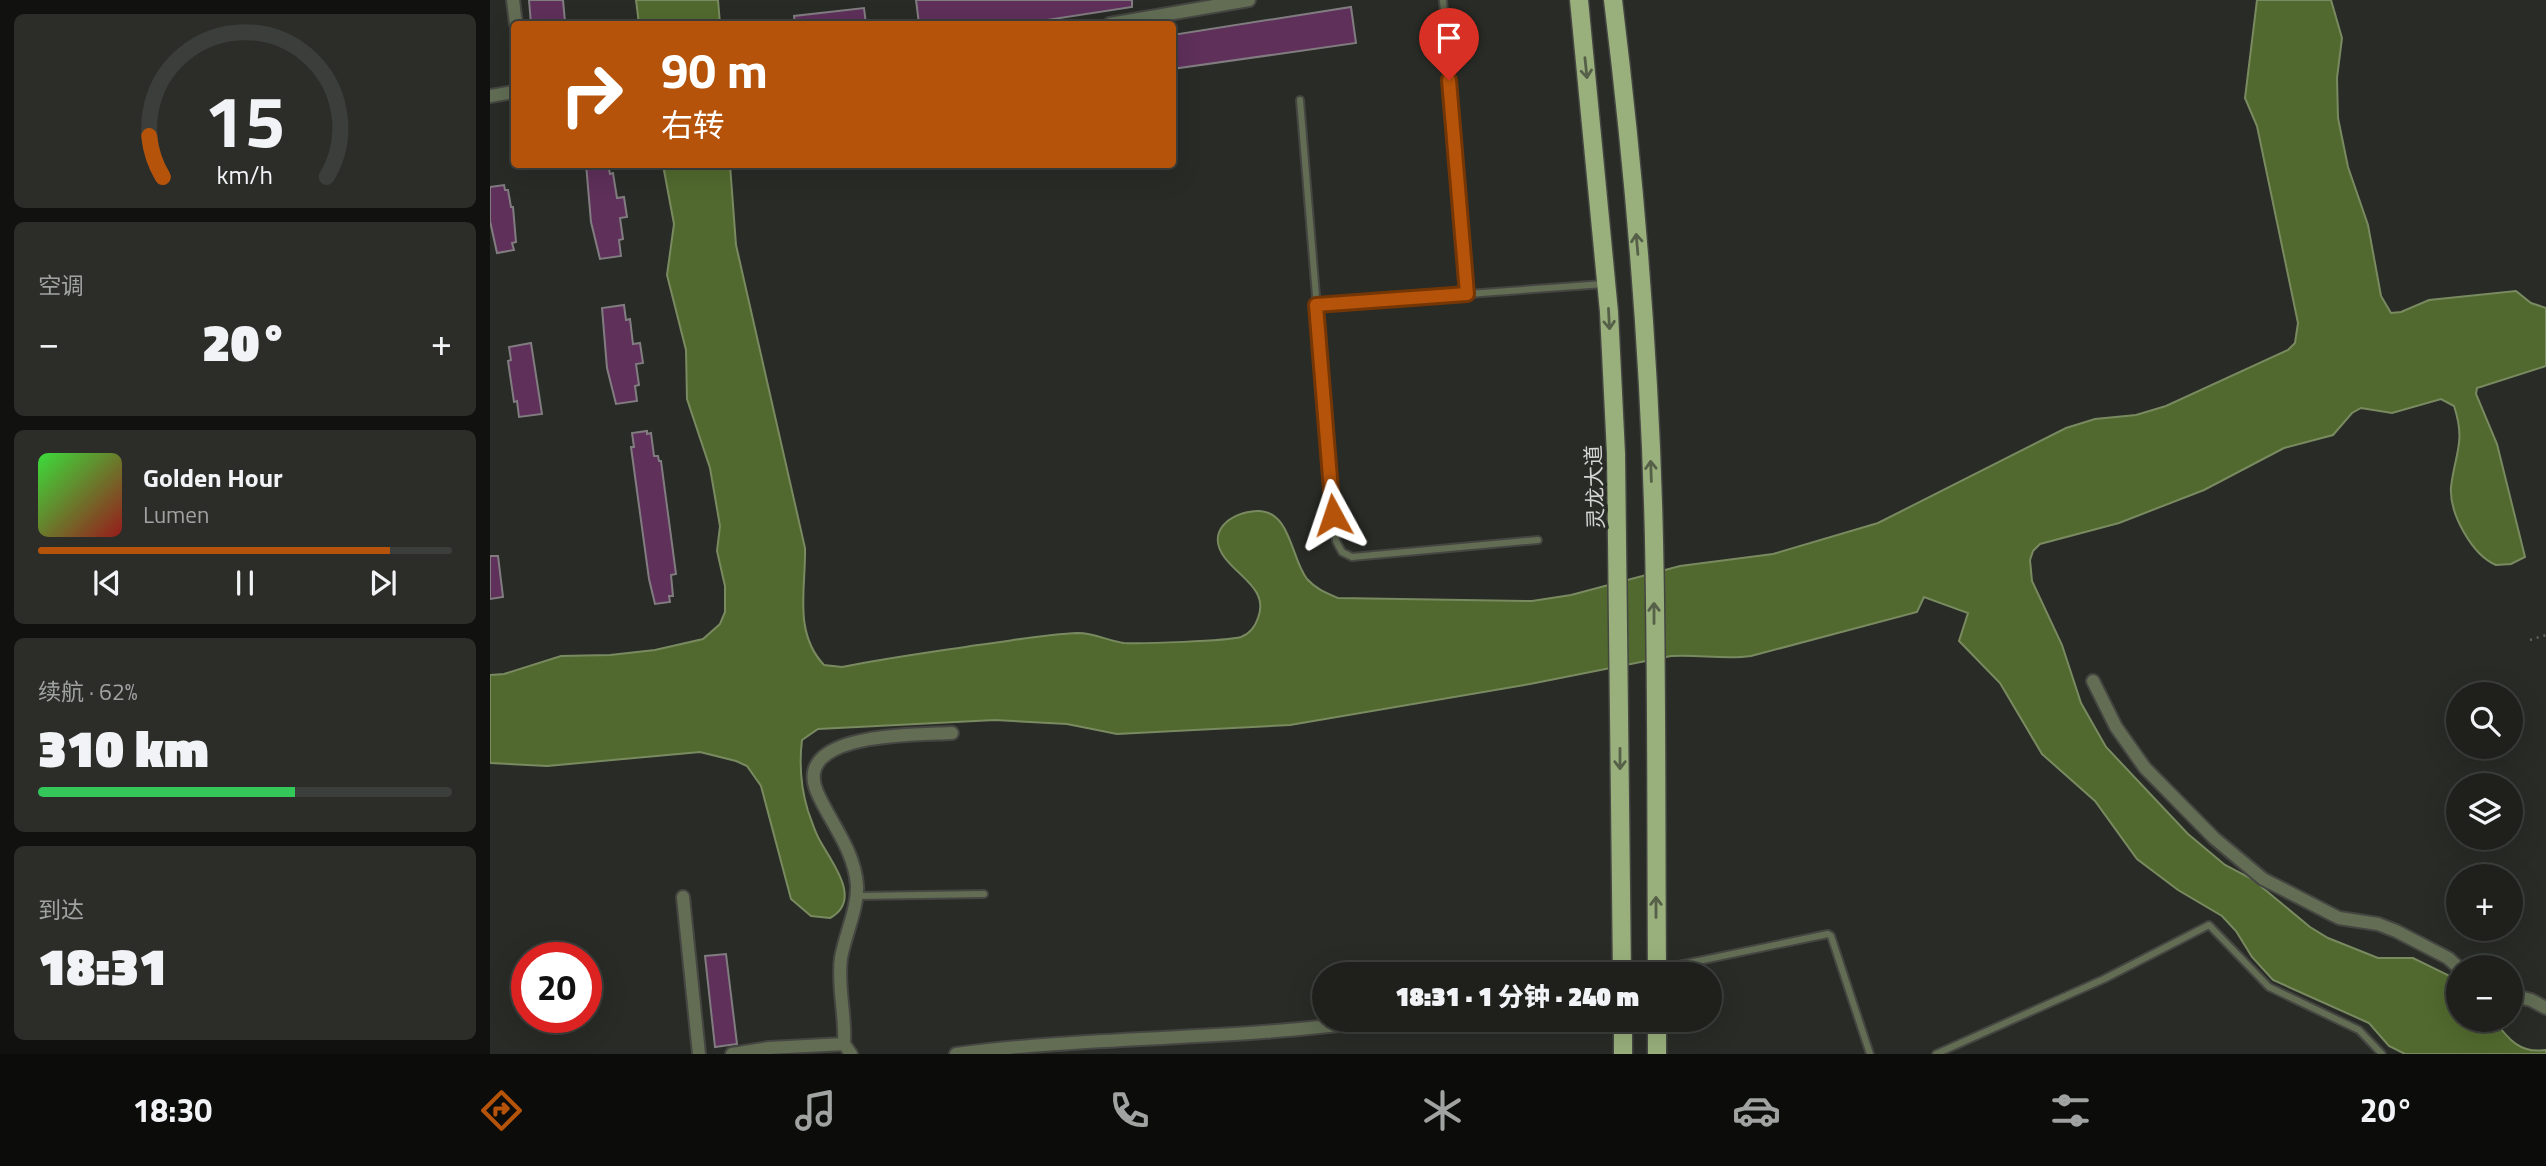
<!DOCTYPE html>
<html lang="zh">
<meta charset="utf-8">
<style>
:root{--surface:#1f201c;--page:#2c2d29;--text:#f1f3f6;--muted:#a1a3a3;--line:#3c3e3b;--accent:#b45309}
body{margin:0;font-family:"Titillium Web","Noto Sans SC",sans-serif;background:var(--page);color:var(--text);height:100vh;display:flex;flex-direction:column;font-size:26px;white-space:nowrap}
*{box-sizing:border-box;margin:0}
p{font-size:23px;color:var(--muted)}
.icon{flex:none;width:38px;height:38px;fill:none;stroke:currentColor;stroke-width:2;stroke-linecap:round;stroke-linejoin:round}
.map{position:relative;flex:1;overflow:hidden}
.panel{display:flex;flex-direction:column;gap:14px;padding:14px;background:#11120f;width:490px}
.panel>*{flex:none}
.top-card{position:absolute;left:21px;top:21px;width:665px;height:147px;border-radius:7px;box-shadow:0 7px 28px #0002,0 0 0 2px var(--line);background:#b45309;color:#fff;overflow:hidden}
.controls{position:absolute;left:1956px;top:682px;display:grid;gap:14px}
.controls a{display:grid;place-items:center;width:77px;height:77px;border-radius:50%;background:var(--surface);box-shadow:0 7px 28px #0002,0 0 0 2px var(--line);font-size:35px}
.speed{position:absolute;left:21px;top:942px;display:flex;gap:14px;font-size:35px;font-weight:700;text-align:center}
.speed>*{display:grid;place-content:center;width:91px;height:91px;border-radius:50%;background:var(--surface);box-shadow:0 7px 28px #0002,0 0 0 2px var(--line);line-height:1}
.speed .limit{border:10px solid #d22;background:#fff;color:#111}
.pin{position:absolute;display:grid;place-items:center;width:60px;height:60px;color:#fff;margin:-72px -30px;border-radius:50% 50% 50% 0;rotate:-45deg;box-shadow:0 0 7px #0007}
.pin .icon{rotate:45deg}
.me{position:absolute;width:77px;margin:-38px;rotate:355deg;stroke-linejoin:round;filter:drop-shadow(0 0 5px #0008)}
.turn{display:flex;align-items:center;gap:24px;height:147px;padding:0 35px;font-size:32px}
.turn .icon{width:91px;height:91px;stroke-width:2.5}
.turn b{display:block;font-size:49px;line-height:60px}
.big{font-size:52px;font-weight:800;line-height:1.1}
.panel .widget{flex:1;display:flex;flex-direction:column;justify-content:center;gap:10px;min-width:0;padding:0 24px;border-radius:10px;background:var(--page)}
.panel .dial{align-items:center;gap:0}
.dial svg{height:182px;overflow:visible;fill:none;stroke:var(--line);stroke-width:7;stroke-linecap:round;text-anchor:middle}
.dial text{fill:var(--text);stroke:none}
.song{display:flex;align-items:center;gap:21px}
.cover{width:84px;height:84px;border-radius:10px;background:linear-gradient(135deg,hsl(120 70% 55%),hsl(0 70% 35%))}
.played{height:7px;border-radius:4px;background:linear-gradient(90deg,var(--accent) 85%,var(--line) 85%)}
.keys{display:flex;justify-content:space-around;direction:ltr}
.heat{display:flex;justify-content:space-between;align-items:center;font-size:38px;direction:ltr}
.charge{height:10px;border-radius:5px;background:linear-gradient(90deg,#34c759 62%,var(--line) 0)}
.trip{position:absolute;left:822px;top:962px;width:410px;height:70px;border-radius:35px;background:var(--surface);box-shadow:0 7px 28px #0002,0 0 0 2px var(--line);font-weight:800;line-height:70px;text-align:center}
.menu{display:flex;height:112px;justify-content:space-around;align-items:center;background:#0c0d0b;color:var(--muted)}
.menu .icon{width:49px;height:49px}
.menu .selected{color:var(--accent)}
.menu b{font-size:32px;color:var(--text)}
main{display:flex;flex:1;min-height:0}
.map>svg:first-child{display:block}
.water{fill:#51692e;stroke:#798a60;stroke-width:2}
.building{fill:#5e305a;stroke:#817c80;stroke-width:2}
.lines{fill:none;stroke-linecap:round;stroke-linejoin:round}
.service-casing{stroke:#454642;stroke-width:10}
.minor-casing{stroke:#454642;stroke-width:16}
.primary-casing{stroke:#454642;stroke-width:21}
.path{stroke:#61635f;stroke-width:2.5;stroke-dasharray:2 5;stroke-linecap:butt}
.service{stroke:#626d54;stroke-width:6}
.minor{stroke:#626d54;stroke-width:12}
.primary{stroke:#99b07c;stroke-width:18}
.oneway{stroke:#566048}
.route-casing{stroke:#753606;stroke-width:18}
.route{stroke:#b45309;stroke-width:12}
.labels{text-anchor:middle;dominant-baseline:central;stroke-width:7;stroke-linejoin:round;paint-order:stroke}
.street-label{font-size:21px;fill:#d5d6d3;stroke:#292b26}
</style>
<main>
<section class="panel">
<div class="widget dial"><svg viewBox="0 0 100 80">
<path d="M14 69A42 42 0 1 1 86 69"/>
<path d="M14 69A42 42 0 0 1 8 51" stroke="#b45309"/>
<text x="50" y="56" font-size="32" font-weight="700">15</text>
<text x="50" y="72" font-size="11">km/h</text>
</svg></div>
<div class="widget"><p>空调</p>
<div class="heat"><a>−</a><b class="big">20°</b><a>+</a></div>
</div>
<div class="widget">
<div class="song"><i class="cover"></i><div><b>Golden Hour</b><p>Lumen</p></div></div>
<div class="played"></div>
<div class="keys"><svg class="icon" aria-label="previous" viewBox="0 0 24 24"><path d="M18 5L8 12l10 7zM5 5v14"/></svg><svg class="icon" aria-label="pause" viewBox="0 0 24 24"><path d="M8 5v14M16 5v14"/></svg><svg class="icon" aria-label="next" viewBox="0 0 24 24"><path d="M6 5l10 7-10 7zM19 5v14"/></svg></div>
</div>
<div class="widget"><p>续航 · 62%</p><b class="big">310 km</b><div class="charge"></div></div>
<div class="widget"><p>到达</p><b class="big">18:31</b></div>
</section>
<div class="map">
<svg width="2056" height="1054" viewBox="0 0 2056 1054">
<rect width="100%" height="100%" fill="#292b26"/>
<g class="water">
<path d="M146,0H228L230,24H149Z"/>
<path d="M1767,0H1841L1852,38L1847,78L1848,118L1858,167L1878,225L1891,296L1901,313L1911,312L1939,300L2026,291L2041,303L2056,308V366L1987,388L1986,394L2007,444L2035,557L2021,564L2006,565C1982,555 1959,513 1961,487C1965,453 1976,442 1964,406L1951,399L1902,413L1871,408L1862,413L1843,435L1794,448L1714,490L1629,523L1550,544L1543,551L1540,560L1542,581L1572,645L1591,703L1616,747L1698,834L1735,865L1762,879L1820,927L1838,938L1888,958H1923L1966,979L1969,981V1020H2004C2018,1039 2030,1054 2056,1050V1054H1915L1899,1046L1879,1023L1783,980L1762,957L1746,931L1732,916L1688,890L1647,859L1605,801L1552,754L1510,683L1469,641L1478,613L1434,597L1427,612L1261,656C1234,660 1208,654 1181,656L1040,684L800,725L627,734L577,724L505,720L328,729L312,740C309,764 311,788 318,811C321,819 324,829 328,837C338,858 375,899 340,918L321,916L301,899L271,786L257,766L246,761L210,752L57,766L0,763V675L14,674L71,656L120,655L165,650L213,639L230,624L235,612V586L227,551L230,526L220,468L197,399L196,350L177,275L184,224L173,165H240L246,245L315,548C316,588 303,632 334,665L352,667C397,658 442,652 488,645C521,641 555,634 588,633C604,633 619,641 634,643C652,644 736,641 751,637C759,634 765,627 768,618C779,590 749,577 735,558C715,532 740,512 767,511C801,510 801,559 817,579C826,589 836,593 848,598L1042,601L1081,595L1190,566L1283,554L1388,523L1576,428L1605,419L1646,415L1676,406L1798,350L1805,343L1808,323L1767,126L1755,98Z"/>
</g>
<g class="building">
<path d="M39,0H73L75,22L41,24Z"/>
<path d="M426,0H642V7L531,24H429Z"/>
<path d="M861,7L866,43L682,69V35Z"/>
<path d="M374,8L376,24H305L304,16Z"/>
<path d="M96,164H118L120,174L123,173L127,198L134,197L137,217L130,218L133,239L129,240L131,256L110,259L101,222Z"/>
<path d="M14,185L15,190H18L21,207H23L26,242L22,243L24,250L7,253L0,221V187Z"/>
<path d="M134,305L136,320L140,319L143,344L150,343L153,363L146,364L149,385L145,386L147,401L126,404L117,368L112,308Z"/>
<path d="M41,343L52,414L29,417L27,401L24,402L18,361L21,360L19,347Z"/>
<path d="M157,431V434L161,433L164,456H168L169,461H171L186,574L181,575L183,596H179L180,602L165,604L159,579L141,447H144L142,433Z"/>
<path d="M0,556H8L13,597L0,599Z"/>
<path d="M236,954L247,1044L225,1047L215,956Z"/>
</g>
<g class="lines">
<defs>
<g id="service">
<path d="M953,0L977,294"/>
<path d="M810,100L846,541L852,552L862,557L1048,540"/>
<path d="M826,305L1114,284"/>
<path d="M367,896L494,894"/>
<path d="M1169,966L1189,965L1338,934L1341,936L1380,1054"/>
<path d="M1446,1054L1614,979L1719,925L1779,987L1869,1030L1892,1054"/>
</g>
<g id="minor">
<path d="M23,0L26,24"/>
<path d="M620,24L759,0"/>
<path d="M0,96L24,92"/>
<path d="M1603,681L1626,727L1655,768L1724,838L1773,879L1849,918L1888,924L1906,931L1958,958L1969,968"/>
<path d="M193,897L209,1054"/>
<path d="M2021,995L2041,1000L2056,1008"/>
<path d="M354,1044C356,1016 347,986 351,958C355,935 368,908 367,885C364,849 341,824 327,792C301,731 430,735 462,733"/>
<path d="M242,1054L279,1048L354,1044L361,1054"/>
<path d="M466,1054C605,1035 746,1041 885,1020"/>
</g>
<g id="primary">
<path d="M1089,0L1119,312L1126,454L1132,975"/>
<path d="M1123,0C1145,179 1160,359 1164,540C1167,685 1166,830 1167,975"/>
<path d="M1133,1020V1054"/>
<path d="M1167,1020V1054"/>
</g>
</defs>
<use href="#service" class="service-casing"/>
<use href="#minor" class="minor-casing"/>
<use href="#primary" class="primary-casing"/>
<path class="path" d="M2040,640L2056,635"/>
<use href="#service" class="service"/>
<use href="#minor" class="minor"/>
<use href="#primary" class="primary"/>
</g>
<defs><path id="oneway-shaft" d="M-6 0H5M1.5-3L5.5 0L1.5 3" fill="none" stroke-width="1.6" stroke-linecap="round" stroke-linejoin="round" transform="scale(1.75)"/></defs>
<g class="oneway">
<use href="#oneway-shaft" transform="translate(1096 68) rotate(84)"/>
<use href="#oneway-shaft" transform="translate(1147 244) rotate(-95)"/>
<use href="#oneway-shaft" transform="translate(1119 319) rotate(87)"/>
<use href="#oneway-shaft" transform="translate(1161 471) rotate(-92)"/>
<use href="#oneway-shaft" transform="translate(1164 613) rotate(-90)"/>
<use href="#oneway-shaft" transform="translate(1130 759) rotate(90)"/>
<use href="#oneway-shaft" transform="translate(1166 907) rotate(-90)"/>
</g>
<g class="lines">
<defs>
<path id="route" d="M843,515L826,305L977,294L959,80"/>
</defs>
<use href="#route" class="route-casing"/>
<use href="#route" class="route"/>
</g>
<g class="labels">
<g class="street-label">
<text transform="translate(1104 487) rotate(-92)">灵龙大道</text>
</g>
</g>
</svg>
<div class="controls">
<a><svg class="icon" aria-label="search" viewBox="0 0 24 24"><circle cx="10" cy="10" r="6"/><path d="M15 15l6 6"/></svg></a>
<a><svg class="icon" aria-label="layers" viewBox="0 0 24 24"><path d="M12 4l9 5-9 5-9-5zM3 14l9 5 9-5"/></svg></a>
<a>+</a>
<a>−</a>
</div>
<div class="speed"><div class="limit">20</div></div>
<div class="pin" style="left:959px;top:80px;background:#d93025"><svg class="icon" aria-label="arrive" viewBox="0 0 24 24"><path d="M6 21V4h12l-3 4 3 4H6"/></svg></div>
<svg class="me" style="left:843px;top:515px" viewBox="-20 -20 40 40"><path d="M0-17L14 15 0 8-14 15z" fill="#b45309" stroke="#fff" stroke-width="4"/></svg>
<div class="trip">18:31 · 1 分钟 · 240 m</div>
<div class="top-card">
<div class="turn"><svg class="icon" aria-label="right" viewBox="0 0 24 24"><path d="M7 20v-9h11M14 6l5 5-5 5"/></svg><div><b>90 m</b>右转</div></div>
</div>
</div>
</main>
<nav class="menu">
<b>18:30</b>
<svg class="icon selected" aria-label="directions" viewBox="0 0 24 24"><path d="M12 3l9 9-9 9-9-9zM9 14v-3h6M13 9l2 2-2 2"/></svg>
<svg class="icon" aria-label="music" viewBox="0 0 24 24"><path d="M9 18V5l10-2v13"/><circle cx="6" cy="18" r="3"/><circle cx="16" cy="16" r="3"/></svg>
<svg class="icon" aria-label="phone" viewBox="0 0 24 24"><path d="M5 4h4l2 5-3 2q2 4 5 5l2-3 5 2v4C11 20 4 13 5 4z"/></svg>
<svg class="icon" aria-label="climate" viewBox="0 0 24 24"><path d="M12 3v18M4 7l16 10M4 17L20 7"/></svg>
<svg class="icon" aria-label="car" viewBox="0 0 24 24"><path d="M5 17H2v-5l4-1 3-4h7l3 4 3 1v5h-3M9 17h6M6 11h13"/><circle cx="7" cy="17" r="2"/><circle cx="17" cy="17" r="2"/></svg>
<svg class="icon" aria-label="filters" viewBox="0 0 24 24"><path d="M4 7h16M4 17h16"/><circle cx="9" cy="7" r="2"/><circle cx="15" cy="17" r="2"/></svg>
<b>20°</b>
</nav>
